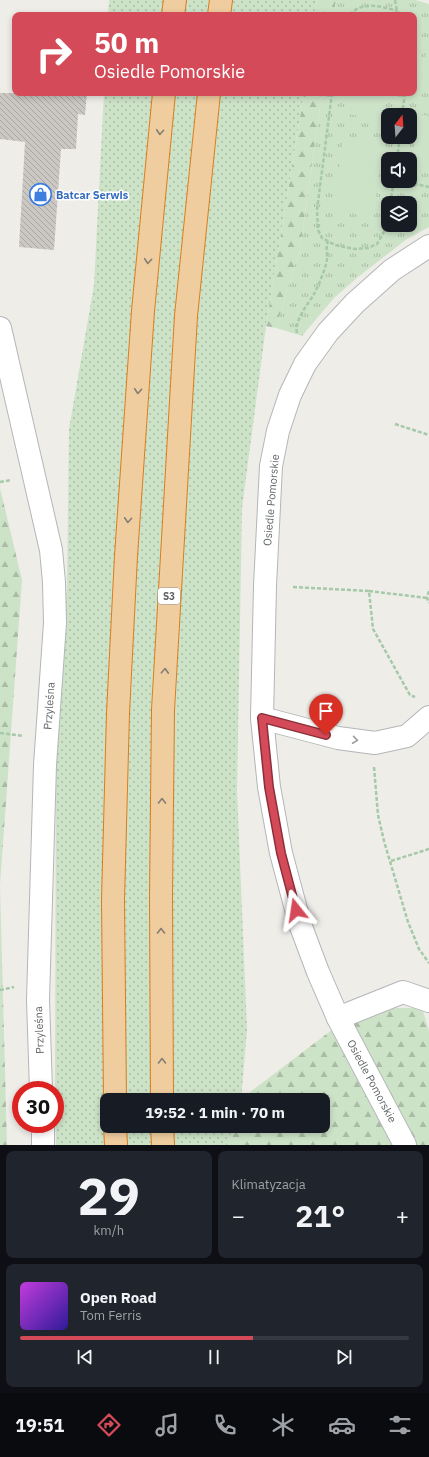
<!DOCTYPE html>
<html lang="pl">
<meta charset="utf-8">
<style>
:root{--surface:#171b24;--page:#20242c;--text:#f1f3f6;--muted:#9ea1a6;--line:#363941;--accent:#d44a58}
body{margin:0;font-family:"IBM Plex Sans",sans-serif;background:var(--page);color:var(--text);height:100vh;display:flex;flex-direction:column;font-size:15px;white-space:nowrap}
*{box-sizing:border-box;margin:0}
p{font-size:13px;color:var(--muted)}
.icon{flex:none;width:22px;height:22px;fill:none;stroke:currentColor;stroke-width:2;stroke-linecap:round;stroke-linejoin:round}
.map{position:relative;height:1145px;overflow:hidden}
.drawer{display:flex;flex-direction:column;gap:6px;padding:6px;background:#0d0f14;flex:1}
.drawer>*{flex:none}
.banner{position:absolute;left:12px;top:12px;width:405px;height:84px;border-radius:8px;box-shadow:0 2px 6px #0003;background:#d44a58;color:#fff;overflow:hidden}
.needle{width:26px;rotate:17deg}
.tools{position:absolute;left:381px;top:108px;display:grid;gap:8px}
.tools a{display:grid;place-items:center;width:36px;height:36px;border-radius:8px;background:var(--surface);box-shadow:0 2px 6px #0003;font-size:20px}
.speed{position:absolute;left:12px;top:1081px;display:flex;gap:8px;font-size:20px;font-weight:700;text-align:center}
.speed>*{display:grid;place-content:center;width:52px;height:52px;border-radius:50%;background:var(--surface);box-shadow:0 2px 6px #0003;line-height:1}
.speed .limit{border:6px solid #d22;background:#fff;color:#111}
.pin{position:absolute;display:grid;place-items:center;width:34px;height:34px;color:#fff;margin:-41px -17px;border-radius:50% 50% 50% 0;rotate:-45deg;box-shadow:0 0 4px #0007}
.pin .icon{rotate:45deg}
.me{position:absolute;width:44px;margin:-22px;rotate:345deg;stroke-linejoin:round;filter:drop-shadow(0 0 3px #0008)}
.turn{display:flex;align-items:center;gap:14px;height:84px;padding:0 16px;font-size:18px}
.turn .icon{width:52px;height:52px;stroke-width:2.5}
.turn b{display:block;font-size:28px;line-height:34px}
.big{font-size:30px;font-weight:800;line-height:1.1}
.drawer .widget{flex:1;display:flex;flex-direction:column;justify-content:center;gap:6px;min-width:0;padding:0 14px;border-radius:8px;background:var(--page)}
.drawer .dial{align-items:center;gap:0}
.dial b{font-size:52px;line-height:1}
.song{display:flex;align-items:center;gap:12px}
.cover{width:48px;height:48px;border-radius:6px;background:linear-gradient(135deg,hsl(290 70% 55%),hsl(250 70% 35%))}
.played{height:4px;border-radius:2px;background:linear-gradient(90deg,var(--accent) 60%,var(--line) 60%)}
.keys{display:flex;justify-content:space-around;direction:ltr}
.heat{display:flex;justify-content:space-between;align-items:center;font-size:22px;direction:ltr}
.drawer .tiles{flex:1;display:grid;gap:6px;grid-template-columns:1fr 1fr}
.widget:last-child{grid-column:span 2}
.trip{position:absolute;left:100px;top:1093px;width:230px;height:40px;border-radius:8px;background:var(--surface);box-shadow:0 2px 6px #0003;font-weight:800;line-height:40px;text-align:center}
.dock{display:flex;height:64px;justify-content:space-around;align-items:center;background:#090b0e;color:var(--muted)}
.dock .icon{width:28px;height:28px}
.dock .on{color:var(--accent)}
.dock b{font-size:18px;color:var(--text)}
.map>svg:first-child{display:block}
.grass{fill:url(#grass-dots)}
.forest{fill:url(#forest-firs)}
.park{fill:url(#park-tufts);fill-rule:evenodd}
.garden{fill:#cde3c8}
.building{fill:url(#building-back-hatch)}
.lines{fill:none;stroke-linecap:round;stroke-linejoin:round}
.street-casing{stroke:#b3b6b8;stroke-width:24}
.highway-casing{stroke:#db7d1d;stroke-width:24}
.path{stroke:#a5c9a9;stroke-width:2.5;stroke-dasharray:4 2;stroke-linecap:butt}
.street{stroke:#fff;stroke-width:22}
.highway{stroke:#f0cd9f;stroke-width:22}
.oneway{stroke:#847e74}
.oneway2{stroke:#989a9c}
.route-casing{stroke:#8a3039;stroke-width:10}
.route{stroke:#d44a58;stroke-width:7}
.labels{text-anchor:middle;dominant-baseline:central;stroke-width:3;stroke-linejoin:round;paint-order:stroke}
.shield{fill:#fff;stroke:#909294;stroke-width:1}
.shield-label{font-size:10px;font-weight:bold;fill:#606466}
.shop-label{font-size:11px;font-weight:bold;fill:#366cbe;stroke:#fff;text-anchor:start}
.street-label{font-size:11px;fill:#606466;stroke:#fff}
</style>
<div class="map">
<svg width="429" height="1145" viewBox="0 0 429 1145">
<defs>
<pattern id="grass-dots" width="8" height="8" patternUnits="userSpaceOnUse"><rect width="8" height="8" fill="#cde3c8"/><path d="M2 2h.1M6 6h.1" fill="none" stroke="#aabca6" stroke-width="1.8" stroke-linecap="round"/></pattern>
<pattern id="forest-firs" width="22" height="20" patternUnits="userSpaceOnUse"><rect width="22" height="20" fill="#cde3c8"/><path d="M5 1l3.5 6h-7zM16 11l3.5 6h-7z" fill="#aabca6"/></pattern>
<pattern id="park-tufts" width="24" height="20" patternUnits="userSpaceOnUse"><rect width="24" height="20" fill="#cde3c8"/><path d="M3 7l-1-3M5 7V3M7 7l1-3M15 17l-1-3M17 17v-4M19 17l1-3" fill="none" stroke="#aabca6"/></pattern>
<pattern id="building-back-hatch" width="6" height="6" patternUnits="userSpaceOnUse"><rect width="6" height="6" fill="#cbc8c4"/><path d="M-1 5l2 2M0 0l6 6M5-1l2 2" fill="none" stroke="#a8a6a3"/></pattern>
</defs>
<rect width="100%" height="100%" fill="#efede8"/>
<g class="grass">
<path d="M109,0H317L315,15H108Z"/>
<path d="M104,93H304L266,326L242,508L237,791L247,1030L241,1100H107V1126H240L241,1145H56L55,1090L56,761L67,587L69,429L94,285Z"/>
</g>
<g class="forest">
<path d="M317,0H336L334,15H315Z"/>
<path d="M304,93H322L300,249L276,328L266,326Z"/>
<path d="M0,488L22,580L0,885L7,1145H0Z"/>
<path d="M392,1008H422L429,1031V1145H226L235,1126H323V1100H246L250,1092L341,1023Z"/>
</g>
<path class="park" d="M336,0H416L429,4V227L407,239L358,277L334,298L302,336L276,328L300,249L322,93H414V15H334ZM388,115H410V137H388ZM388,159H410V181H388ZM388,203H410V225H388Z"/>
<g class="garden">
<path d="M429,34V82L421,81Z"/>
<path d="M348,93H387L383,118L346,114Z"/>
<path d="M419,114L429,116V169L411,166Z"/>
<path d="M343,136L382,140L374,216L335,211Z"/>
</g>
<path class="building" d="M0,93H87L85,115L78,114L76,149H61L54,250L19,247L25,142L0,139Z"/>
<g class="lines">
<defs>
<g id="street">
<path d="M0,328L51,550L54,582L55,623L45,765L38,1000L41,1090"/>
<path d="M262,718L338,738L375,743L407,736L429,717"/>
<path d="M338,1018L403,992L429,1001"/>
<path d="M43,1124V1145"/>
<path d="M405,1145L338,1018L318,972L300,924L281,853L269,787L262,718L265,586L271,466L278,431L290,395L305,364L328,332L355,303L392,270L429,246"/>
</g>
<g id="highway">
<path d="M173,15L175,0"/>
<path d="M219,15L221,0"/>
<path d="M115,1100L113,900L118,713L126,556L143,311L164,93"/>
<path d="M162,1100L161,896L163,710L186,316L209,93"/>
<path d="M115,1126L116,1145"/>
<path d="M162,1126L163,1145"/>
</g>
</defs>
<use href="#street" class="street-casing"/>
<use href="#highway" class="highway-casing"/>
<g class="path">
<path d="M395,0L397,11L401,15"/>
<path d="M350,15C360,1 382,6 397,11"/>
<path d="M332,93L317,210L318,230L322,238L335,245L354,249L368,248L377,244L385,230L388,215"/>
<path d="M402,115L405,93"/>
<path d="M397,159L400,137"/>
<path d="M402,181L429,187"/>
<path d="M390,203L394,181"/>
<path d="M297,333C294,321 308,304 314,294C319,284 325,271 327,259C328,253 325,248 328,241"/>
<path d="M395,424L429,435"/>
<path d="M0,482L11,480"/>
<path d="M293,587L369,591L373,629L410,695L415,697"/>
<path d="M369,591L427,598"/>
<path d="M429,591L427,598L429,603"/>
<path d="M0,733L23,736"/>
<path d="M374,767L378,815L384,841L408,922L419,949L429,963"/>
<path d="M391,861L429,849"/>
<path d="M0,990L14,987"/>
</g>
<use href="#street" class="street"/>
<use href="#highway" class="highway"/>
</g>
<defs><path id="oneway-chevron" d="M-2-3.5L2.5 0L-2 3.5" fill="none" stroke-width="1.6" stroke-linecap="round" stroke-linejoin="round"/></defs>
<g class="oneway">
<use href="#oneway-chevron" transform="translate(160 132) rotate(95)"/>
<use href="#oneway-chevron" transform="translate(148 261) rotate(95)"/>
<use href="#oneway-chevron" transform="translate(138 391) rotate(94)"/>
<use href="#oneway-chevron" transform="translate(128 520) rotate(94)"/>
<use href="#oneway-chevron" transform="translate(165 671) rotate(-87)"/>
<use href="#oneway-chevron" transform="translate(162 801) rotate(-89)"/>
<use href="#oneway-chevron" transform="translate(161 931) rotate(-90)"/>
<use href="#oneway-chevron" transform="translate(162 1061) rotate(-90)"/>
</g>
<use class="oneway2" href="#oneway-chevron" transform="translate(355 740) rotate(8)"/>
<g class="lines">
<defs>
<path id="route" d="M296,910L281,853L269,787L262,718L326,735"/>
</defs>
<use href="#route" class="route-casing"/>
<use href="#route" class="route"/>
</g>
<defs>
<symbol id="shop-ring" viewBox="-11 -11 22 22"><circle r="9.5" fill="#fff" stroke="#3f7fe0" stroke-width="1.5"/><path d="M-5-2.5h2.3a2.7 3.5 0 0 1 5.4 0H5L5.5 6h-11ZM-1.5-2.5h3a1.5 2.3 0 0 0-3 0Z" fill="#3f7fe0"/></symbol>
</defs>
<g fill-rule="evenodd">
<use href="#shop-ring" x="28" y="182" width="25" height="25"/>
</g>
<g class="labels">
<rect class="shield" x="158" y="588" width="22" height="16" rx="3"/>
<g class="shield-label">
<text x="169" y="596">S3</text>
</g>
<g class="shop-label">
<text x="56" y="195">Batcar Serwis</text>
</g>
<g class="street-label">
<text transform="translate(271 500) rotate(-85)">Osiedle Pomorskie</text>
<text transform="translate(49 706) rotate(-86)">Przyleśna</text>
<text transform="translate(39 1030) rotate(-92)">Przyleśna</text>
<text transform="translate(372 1081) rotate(62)">Osiedle Pomorskie</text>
</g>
</g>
</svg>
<div class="tools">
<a><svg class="needle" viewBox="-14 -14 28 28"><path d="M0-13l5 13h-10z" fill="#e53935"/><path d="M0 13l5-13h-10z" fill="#9ea1a6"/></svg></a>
<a><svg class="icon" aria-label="sound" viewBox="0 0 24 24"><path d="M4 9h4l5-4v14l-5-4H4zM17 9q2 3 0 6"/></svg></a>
<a><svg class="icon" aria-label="layers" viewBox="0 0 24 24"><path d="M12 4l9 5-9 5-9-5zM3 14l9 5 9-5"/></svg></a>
</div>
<div class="speed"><div class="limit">30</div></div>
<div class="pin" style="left:326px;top:735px;background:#d93025"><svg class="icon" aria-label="arrive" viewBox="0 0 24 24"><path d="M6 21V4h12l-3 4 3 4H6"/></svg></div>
<svg class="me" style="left:296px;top:910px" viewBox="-20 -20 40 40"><path d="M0-17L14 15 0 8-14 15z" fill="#d44a58" stroke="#fff" stroke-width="4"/></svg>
<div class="trip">19:52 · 1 min · 70 m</div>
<div class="banner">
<div class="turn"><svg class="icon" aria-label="right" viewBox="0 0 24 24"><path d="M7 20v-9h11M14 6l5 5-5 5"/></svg><div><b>50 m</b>Osiedle Pomorskie</div></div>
</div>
</div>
<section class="drawer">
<div class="tiles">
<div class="widget dial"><b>29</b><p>km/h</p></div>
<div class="widget"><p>Klimatyzacja</p>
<div class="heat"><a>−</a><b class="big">21°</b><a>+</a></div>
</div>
<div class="widget">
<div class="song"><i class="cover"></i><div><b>Open Road</b><p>Tom Ferris</p></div></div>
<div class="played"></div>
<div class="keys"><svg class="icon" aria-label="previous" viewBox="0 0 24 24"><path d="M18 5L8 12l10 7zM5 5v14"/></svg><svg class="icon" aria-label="pause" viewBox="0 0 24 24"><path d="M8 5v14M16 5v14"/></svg><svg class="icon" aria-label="next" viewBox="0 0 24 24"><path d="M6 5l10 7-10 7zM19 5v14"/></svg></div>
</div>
</div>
</section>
<nav class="dock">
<b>19:51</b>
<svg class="icon on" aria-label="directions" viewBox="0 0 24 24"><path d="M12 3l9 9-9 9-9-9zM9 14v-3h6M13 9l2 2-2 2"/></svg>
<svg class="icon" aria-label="music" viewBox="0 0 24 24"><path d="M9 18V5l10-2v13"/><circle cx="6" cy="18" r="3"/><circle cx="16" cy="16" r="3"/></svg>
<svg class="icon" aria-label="phone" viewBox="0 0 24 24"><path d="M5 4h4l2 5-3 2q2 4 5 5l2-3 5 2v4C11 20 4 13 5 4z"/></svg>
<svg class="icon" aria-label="climate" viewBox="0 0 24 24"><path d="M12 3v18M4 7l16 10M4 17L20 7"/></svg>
<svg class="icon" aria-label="car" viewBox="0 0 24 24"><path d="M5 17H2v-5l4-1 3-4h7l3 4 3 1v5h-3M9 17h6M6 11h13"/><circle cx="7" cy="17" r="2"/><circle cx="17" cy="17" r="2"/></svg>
<svg class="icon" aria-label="filters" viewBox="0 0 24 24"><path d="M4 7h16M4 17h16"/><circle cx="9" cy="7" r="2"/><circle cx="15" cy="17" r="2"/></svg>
</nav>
